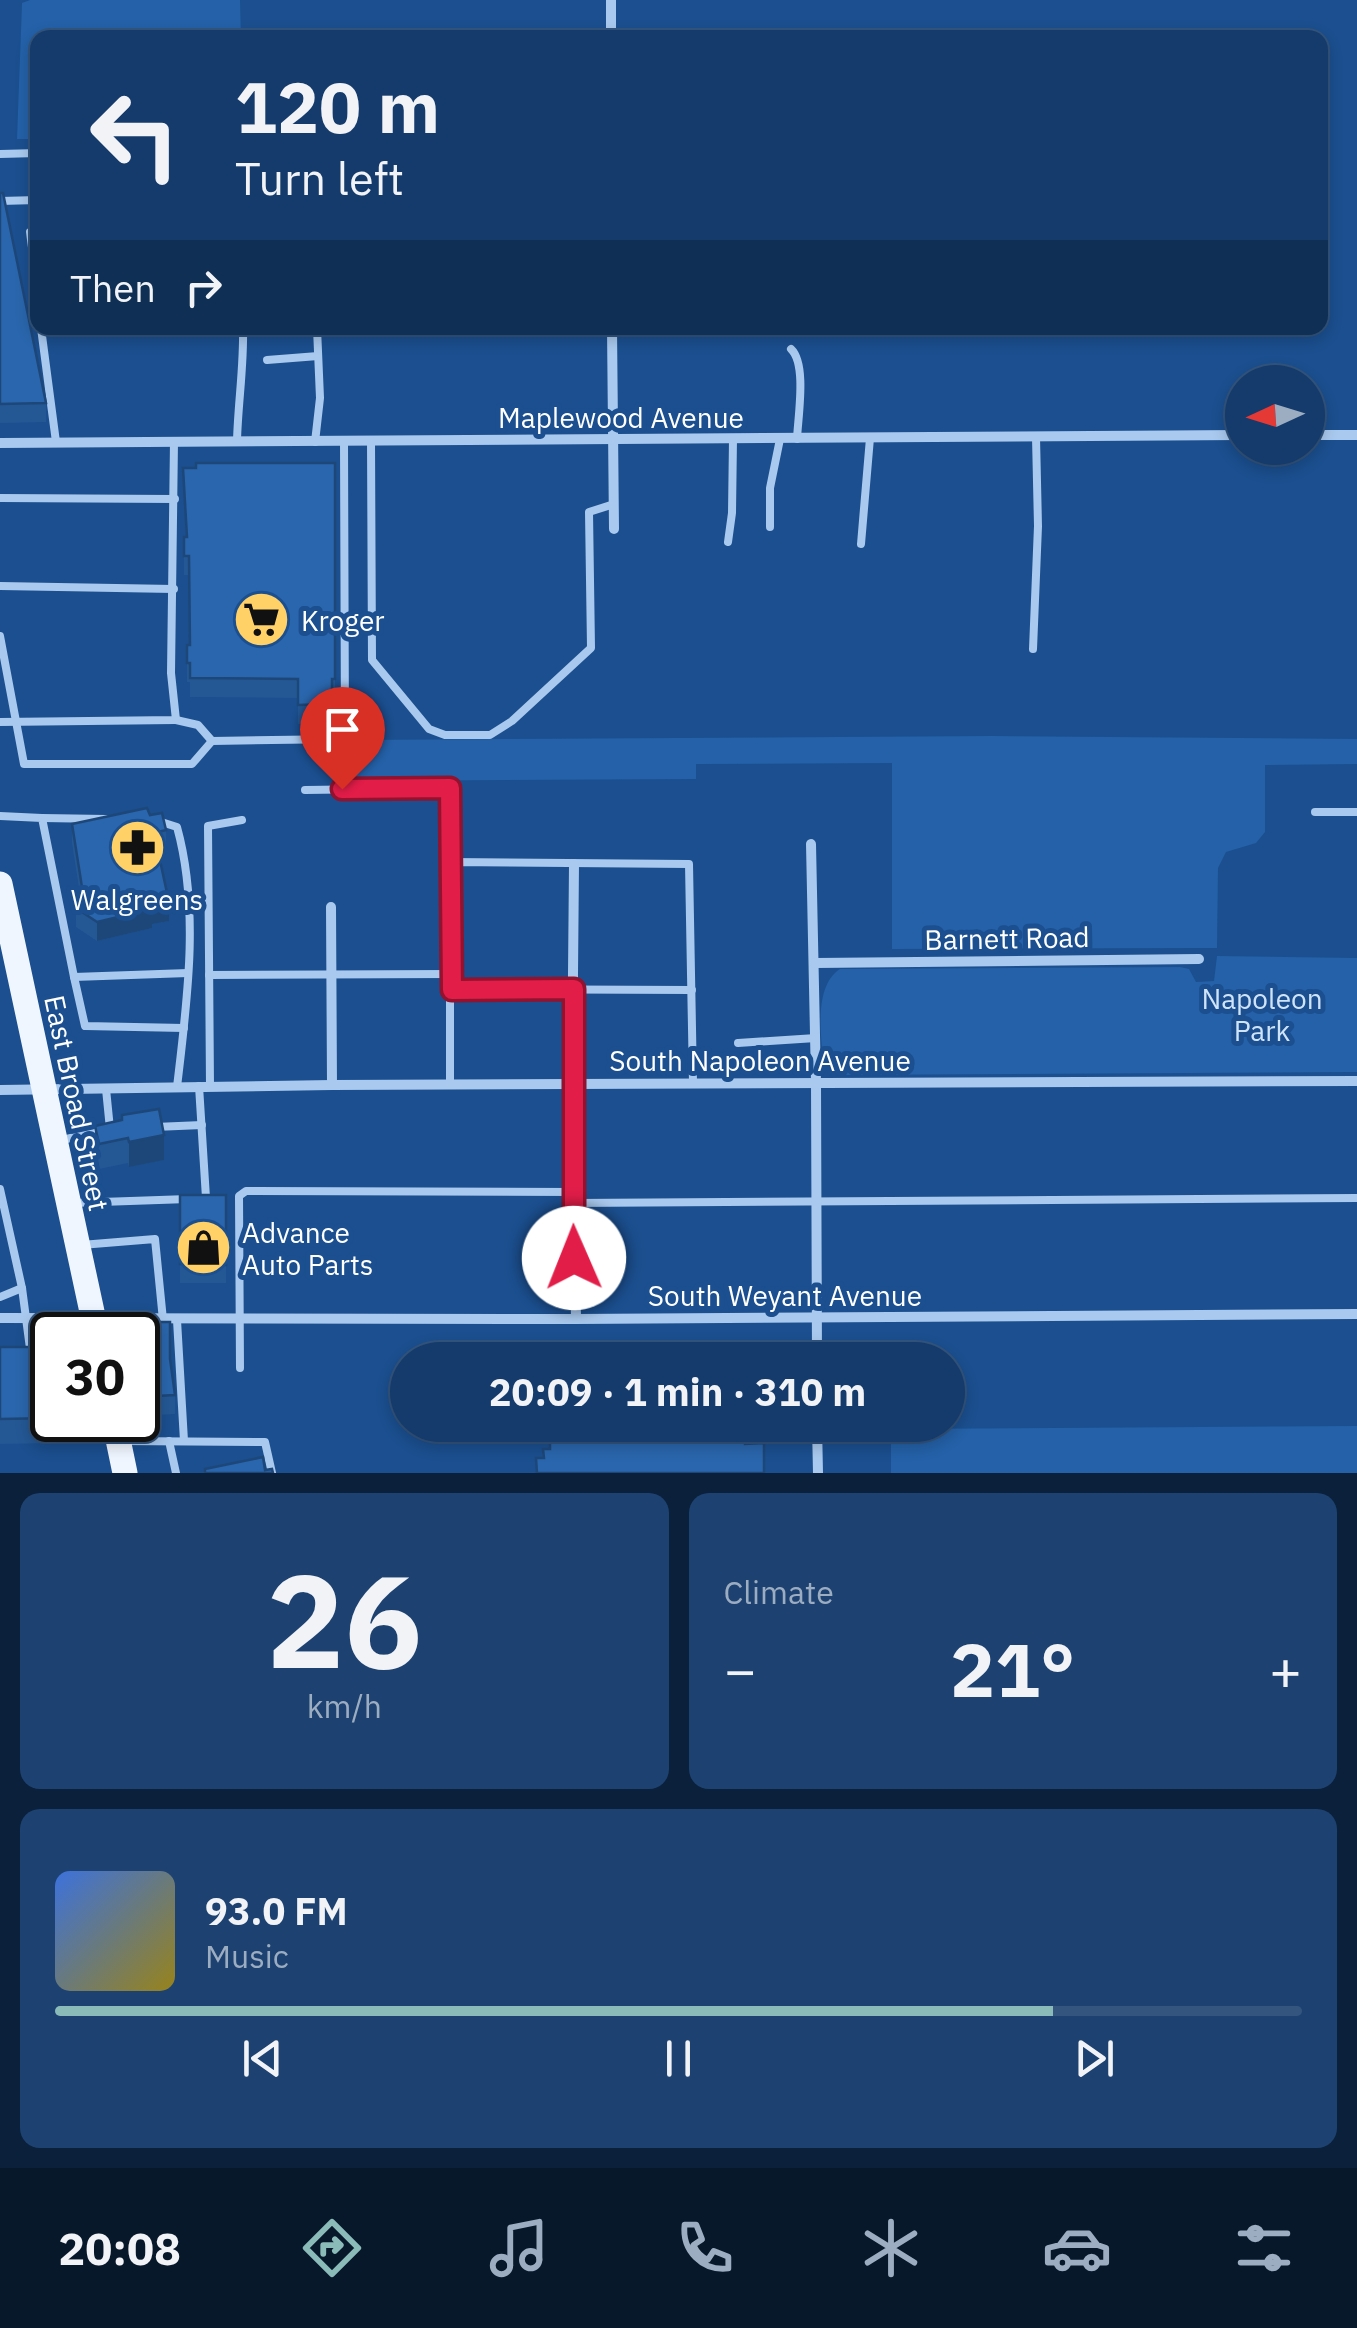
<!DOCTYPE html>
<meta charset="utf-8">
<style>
:root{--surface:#143b6b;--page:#1d4271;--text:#f1f3f6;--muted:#9dadc1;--line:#33557e;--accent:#8bbbb9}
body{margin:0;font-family:"IBM Plex Sans",sans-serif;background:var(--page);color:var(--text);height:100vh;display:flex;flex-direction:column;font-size:38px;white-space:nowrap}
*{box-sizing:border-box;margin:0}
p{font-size:32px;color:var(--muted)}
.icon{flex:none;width:55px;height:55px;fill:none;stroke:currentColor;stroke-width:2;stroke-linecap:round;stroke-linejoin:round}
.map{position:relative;height:1473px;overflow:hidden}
.drawer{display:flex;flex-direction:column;gap:20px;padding:20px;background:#0b203b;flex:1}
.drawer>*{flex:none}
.banner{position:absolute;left:30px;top:30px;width:1298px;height:305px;border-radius:20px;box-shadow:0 5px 15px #0003,0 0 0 2px var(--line);background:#143b6b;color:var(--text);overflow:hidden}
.needle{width:65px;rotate:266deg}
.tools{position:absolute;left:1225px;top:365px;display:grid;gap:20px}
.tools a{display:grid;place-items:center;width:100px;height:100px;border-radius:50%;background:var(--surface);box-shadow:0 5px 15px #0003,0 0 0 2px var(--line);font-size:50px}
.speed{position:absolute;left:30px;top:1312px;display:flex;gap:20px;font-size:50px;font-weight:700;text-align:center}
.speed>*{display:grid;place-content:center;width:130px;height:130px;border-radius:50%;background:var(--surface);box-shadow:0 5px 15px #0003,0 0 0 2px var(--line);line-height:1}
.speed .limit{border:5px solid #111;border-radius:15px;background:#fff;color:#111}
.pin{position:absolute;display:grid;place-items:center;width:85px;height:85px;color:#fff;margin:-102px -42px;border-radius:50% 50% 50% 0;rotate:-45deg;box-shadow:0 0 10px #0007}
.pin .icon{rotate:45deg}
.me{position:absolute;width:110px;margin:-55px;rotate:359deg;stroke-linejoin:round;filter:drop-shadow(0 0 8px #0008)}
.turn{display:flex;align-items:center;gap:35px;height:210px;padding:0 40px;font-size:45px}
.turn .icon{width:130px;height:130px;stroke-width:2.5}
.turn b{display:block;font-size:70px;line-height:85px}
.then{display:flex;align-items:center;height:95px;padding:0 40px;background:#0003;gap:20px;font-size:38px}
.big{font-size:75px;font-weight:700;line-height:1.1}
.drawer .widget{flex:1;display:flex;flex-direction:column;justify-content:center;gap:15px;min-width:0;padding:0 35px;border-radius:20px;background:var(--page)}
.drawer .dial{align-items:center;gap:0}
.dial b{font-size:130px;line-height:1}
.song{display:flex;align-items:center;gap:30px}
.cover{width:120px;height:120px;border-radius:15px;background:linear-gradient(135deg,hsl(220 70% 55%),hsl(50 70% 35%))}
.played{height:10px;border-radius:5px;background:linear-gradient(90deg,var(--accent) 80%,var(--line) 80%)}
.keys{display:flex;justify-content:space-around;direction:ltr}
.heat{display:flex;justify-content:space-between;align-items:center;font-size:55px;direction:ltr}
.drawer .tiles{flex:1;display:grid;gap:20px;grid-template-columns:1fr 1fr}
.widget:last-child{grid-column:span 2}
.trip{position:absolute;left:390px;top:1342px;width:575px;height:100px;border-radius:50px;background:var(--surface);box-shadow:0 5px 15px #0003,0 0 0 2px var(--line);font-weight:700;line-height:100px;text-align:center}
.dock{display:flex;height:160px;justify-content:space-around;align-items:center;background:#08182b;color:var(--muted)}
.dock .icon{width:70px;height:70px}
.dock .active{color:var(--accent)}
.dock b{font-size:45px;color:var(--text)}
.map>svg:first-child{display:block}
.green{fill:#2461a8}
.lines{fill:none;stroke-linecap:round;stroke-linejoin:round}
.lane{stroke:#a9c9ee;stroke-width:8}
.street{stroke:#a9c9ee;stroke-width:10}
.primary{stroke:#f0f6ff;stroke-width:25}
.wall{fill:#245895}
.shaded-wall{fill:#1d4779}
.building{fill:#2a66ad;stroke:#1d4779;stroke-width:2.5}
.route-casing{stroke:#92132f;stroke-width:25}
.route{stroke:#e11d48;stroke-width:18}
.labels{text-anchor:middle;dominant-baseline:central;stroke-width:10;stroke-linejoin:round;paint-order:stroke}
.street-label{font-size:28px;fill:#fff;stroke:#1b4f8f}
.poi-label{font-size:28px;fill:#fff;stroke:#1b4f8f;text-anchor:start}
.park-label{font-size:28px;fill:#cfe3fa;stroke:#1b4f8f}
</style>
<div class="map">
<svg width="1357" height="1473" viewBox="0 0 1357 1473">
<rect width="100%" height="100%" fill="#1b4f8f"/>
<g class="green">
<path d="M30,0H240L241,37L38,38L37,139H17L22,3Z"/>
<path d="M991,736L1357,739V764L1265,765V832L1256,843L1226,852L1218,868L1217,948L892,949V763L696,764V779L354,781V740Z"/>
<path d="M1217,956L1357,958V1072L836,1075L824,1066C821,1038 813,986 840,969L1180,967L1189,969L1196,982L1214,981Z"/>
<path d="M1357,1426V1473H891V1429Z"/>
</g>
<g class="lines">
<g class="lane">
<path d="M0,154L38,153"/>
<path d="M0,201L38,200"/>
<path d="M30,232L38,294"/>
<path d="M41,328L56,442"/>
<path d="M791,349C807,364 798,416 797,439"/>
<path d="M267,360L318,356"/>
<path d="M237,441C238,403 244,366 243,328"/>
<path d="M371,441L372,660L429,729L445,735H490L512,721L591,648L589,512L614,504"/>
<path d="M315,442L320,398L317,328"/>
<path d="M0,498L175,499"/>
<path d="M770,527V488L780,439"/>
<path d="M728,542L732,513L733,439"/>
<path d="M861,544L870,438"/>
<path d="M0,586L174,589"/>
<path d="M0,636L24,764H192L212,741"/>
<path d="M1033,649L1038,526L1036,437"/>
<path d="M176,720L198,725L212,741L345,739L344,441"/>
<path d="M0,722L176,720L171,673L174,441"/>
<path d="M305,790L450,788V862"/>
<path d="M1315,812H1357"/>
<path d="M0,816L42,818L74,977L188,973"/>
<path d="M42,818L106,819"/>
<path d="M155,820L177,827C200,910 187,1002 177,1087"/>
<path d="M209,975L452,974"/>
<path d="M74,977L85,1026L184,1028"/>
<path d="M452,989L692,990"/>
<path d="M738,1043L816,1038"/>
<path d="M450,1084V862L689,864L693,1083"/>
<path d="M199,1086L206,1198H202"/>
<path d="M210,1086L208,826L242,820"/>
<path d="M155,1127L202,1125"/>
<path d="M62,1140L110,1129L106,1089"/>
<path d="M0,1189L22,1288L31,1356"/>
<path d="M72,1203L188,1199"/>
<path d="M573,1203L1357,1198"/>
<path d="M81,1245L155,1239L163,1320"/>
<path d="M0,1297L22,1288"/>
<path d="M177,1320L184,1441"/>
<path d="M32,1358L52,1359"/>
<path d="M240,1368L239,1196L246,1191L573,1192"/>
<path d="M121,1441L265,1442L272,1473"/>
<path d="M169,1441L176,1473"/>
</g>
<g class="street">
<path d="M611,0V38"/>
<path d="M612,328L614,529"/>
<path d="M1308,435H1357"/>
<path d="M0,443L1242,435"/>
<path d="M811,844L816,1082L817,1360"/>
<path d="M574,864L572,1083L576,1319"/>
<path d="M331,907L332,1085"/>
<path d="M815,963L1199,959"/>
<path d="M0,1090L332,1085L1357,1081"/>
<path d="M0,1318L576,1319L1357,1314"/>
<path d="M817,1425L818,1473"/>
</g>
<g class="primary">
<path d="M0,884L97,1335"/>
<path d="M114,1420L125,1473"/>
</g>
</g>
<g class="wall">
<path d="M0,193L46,403V422L0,423Z"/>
<path d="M335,463V698H332V723L298,724V698L190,697V682H187V645H189V575H184V537H186L183,468Z"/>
<path d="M150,815L166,830V849L158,851L169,921L152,924V928L97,941L76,927V908L82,907L72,843V824Z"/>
<path d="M122,1120L164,1160L129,1167L128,1163L99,1169L95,1151V1126Z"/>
<rect x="180" y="1195" width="46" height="88"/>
<path d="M138,1335L170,1361L175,1395V1414L138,1416Z"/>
<path d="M0,1347L44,1381H52L53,1443L0,1444Z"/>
</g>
<g class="shaded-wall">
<path d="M169,902V921L152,924V928L97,941V922Z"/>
<path d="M164,1135V1160L129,1167V1142Z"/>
</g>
<g class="building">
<path d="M0,193H3L46,403L0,404Z"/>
<path d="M196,463H335V679H332V704L298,705V679L190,678V663H187V645H190L189,556H184V537H187L183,468H196Z"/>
<path d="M147,808L150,815L162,813L166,830L154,833L169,902L151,906L152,909L97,922L76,908L85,906L72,824Z"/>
<path d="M159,1109L164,1135L129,1142L128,1138L99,1144L95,1126L122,1120V1115Z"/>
<path d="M180,1195H226V1265L180,1264Z"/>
<path d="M127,1322H170V1359L175,1395L138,1397V1335H126Z"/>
<path d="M0,1347H41L44,1381H52V1418L0,1419Z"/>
<path d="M550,1425H745V1444L764,1443V1473H537L536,1458H544L543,1449H550Z"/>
<path d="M263,1457L265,1470L272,1469L273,1473H205V1469Z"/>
</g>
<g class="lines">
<defs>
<path id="route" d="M342,789L450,788L452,990L574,989V1258"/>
</defs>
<use href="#route" class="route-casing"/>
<use href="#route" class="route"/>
</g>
<defs>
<symbol id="supermarket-disc" viewBox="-11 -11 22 22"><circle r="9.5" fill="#ffd166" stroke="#1b4f8f"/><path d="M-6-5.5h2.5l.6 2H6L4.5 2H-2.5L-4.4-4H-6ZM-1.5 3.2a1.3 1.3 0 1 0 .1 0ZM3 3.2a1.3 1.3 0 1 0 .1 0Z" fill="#111"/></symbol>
<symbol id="pharmacy-disc" viewBox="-11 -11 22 22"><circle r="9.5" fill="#ffd166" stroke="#1b4f8f"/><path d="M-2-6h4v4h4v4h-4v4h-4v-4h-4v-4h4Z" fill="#111"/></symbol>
<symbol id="shop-disc" viewBox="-11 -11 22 22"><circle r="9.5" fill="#ffd166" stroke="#1b4f8f"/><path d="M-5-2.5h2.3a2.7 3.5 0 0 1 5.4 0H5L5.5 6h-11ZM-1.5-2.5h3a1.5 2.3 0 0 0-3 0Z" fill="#111"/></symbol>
</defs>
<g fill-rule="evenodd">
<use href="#supermarket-disc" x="230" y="588" width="63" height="63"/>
<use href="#pharmacy-disc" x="106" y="816" width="63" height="63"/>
<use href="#shop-disc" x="172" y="1216" width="63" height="63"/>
</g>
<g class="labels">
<g class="street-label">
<text x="621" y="417">Maplewood Avenue</text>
<text transform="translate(1007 938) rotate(-1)">Barnett Road</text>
<text x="760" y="1060">South Napoleon Avenue</text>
<text transform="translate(77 1103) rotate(78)">East Broad Street</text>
<text x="785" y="1295">South Weyant Avenue</text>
</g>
<g class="poi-label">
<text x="301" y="620">Kroger</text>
<text x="137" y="899" text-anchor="middle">Walgreens</text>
<text x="242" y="1232">Advance<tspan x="242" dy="32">Auto Parts</tspan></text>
</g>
<g class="park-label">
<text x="1262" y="998">Napoleon<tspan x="1262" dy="32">Park</tspan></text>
</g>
</g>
</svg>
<div class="tools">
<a><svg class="needle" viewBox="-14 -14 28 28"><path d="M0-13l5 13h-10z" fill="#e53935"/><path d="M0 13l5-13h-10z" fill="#9dadc1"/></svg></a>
</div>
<div class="speed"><div class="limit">30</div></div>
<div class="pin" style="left:342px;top:789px;background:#d93025"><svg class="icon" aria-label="arrive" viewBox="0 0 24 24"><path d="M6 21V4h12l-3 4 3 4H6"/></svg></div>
<svg class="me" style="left:574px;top:1258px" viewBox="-20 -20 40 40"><circle r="19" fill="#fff"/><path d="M0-13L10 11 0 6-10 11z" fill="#e11d48"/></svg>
<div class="trip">20:09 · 1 min · 310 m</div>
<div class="banner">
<div class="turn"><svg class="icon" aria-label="left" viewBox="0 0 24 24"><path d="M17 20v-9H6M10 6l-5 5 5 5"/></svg><div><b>120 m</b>Turn left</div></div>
<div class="then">Then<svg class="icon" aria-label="right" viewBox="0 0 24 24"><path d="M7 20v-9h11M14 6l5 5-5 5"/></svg></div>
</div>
</div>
<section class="drawer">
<div class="tiles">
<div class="widget dial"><b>26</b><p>km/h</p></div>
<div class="widget"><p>Climate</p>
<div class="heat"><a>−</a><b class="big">21°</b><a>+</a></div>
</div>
<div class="widget">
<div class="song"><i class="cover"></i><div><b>93.0 FM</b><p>Music</p></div></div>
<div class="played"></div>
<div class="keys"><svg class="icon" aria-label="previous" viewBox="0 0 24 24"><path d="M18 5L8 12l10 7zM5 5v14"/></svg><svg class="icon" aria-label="pause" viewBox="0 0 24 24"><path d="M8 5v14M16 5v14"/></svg><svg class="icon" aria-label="next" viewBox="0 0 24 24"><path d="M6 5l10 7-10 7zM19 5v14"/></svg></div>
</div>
</div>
</section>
<nav class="dock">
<b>20:08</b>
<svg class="icon active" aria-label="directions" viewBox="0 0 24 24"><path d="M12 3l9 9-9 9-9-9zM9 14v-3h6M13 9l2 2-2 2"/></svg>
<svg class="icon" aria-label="music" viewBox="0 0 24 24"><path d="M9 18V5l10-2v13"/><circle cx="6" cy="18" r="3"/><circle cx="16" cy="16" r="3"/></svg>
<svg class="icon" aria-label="phone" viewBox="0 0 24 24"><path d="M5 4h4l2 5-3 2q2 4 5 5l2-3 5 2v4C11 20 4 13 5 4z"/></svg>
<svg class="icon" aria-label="climate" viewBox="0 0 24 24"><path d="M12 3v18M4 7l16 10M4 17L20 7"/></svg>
<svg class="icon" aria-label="car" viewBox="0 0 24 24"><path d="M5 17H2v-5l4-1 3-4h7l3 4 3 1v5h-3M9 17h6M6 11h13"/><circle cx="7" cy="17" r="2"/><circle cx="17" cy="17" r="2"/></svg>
<svg class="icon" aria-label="filters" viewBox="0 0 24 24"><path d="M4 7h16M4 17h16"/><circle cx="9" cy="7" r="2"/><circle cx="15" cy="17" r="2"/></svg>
</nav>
